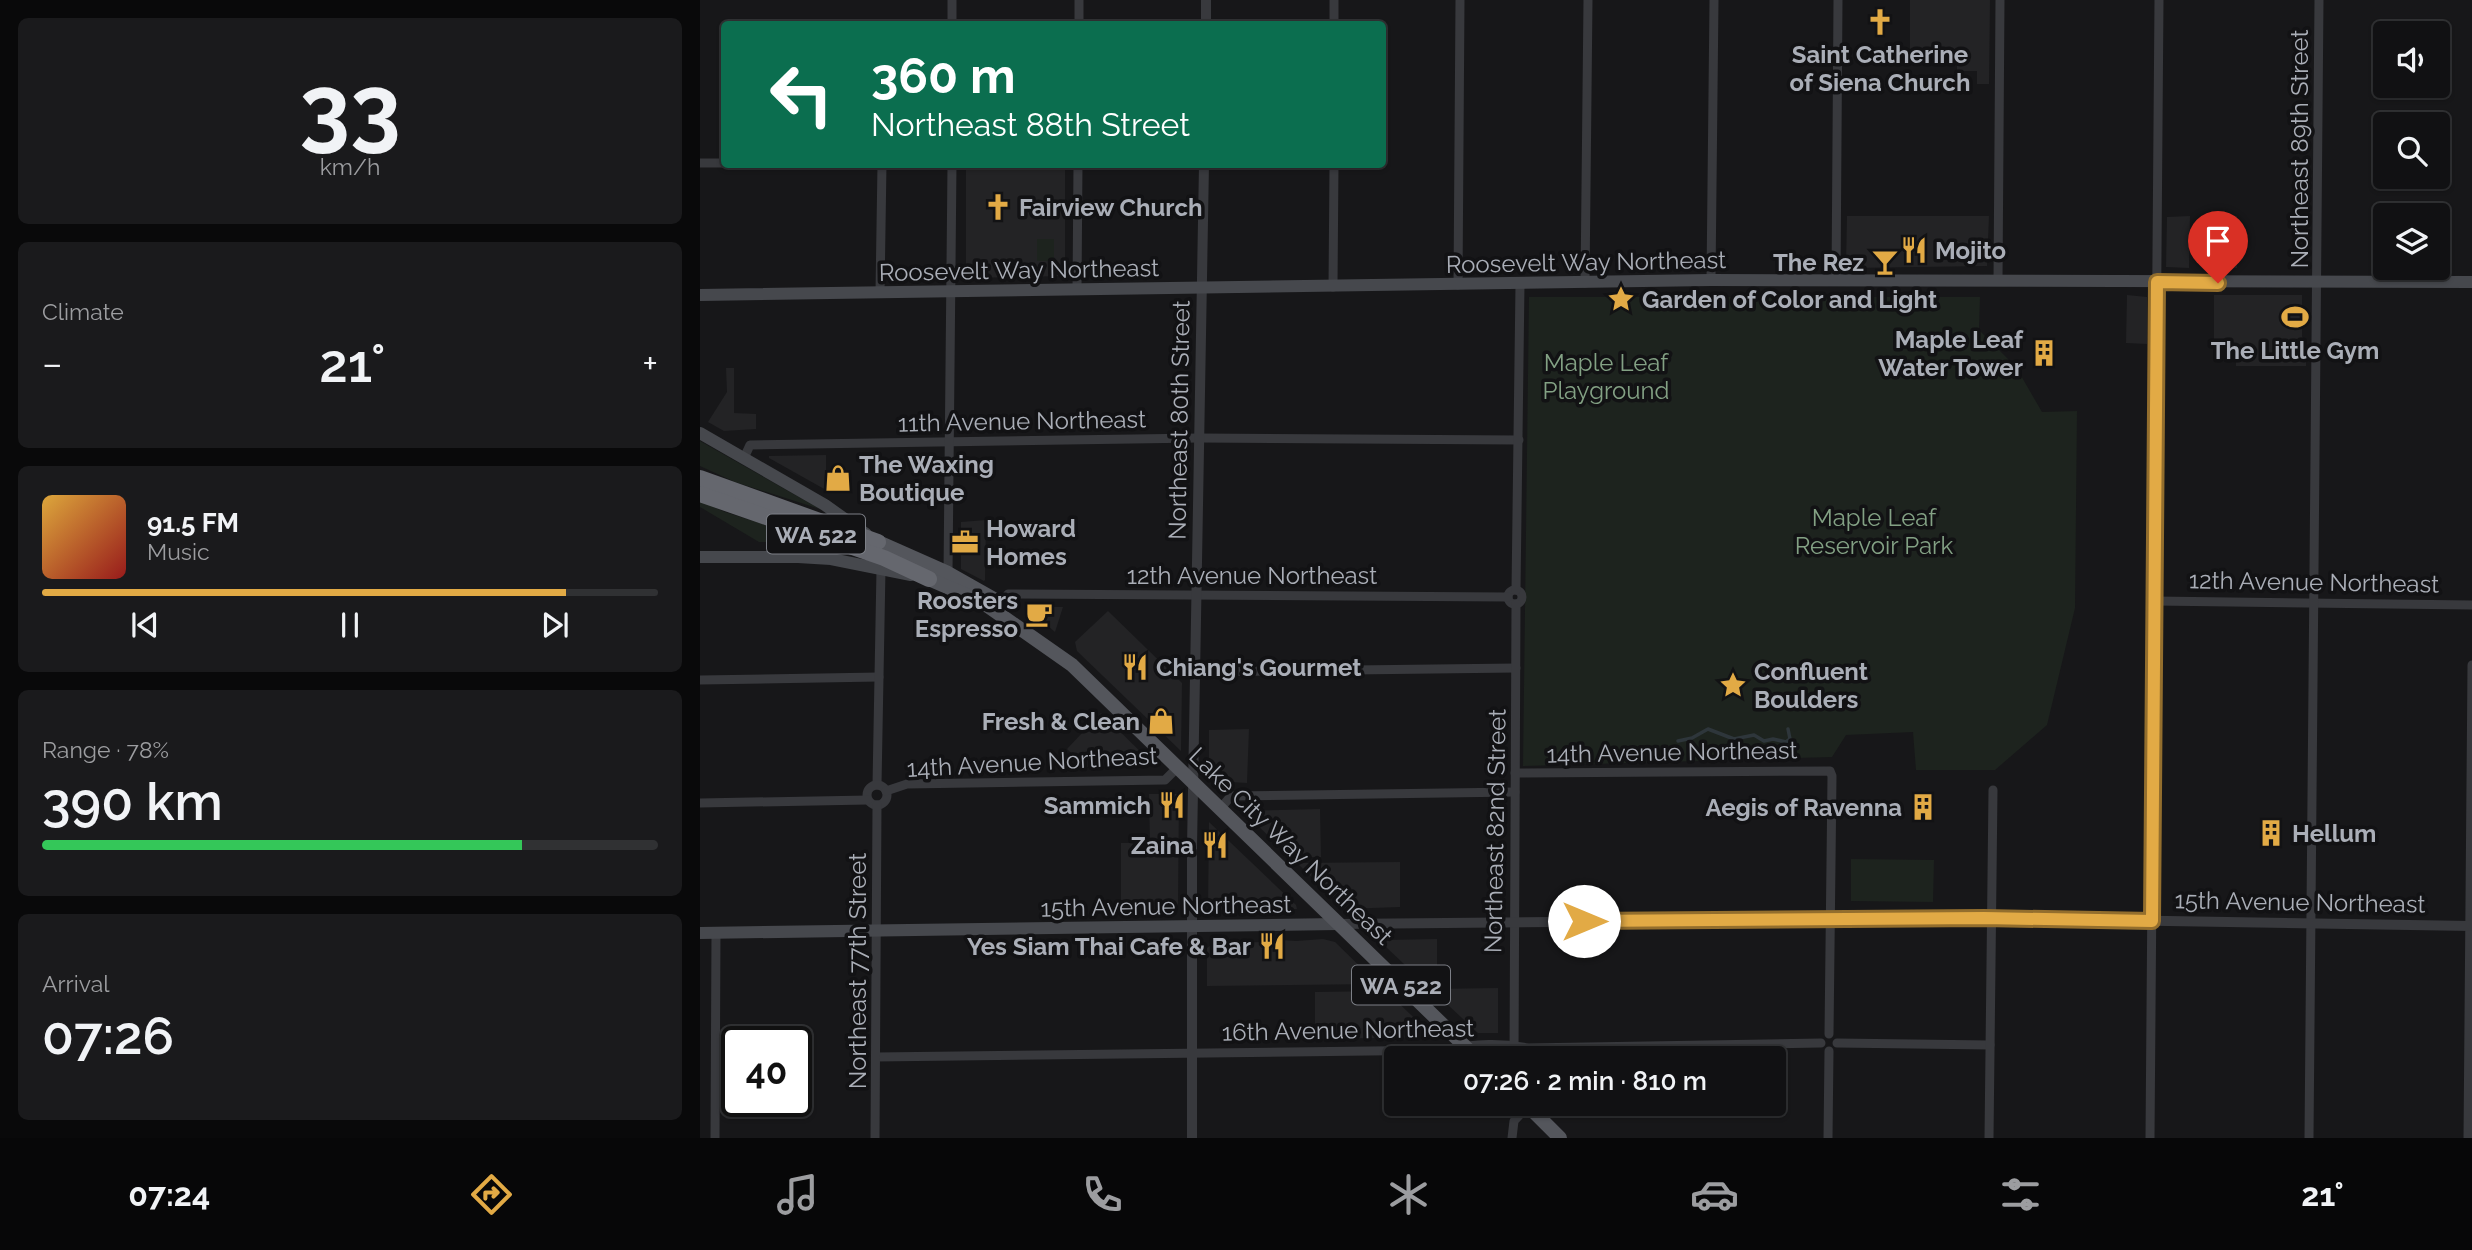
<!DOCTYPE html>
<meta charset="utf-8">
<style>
:root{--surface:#111113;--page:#1a1a1c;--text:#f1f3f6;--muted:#9c9da0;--line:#303133;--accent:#e2aa45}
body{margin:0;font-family:Raleway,sans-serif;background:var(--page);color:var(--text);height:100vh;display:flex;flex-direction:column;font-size:26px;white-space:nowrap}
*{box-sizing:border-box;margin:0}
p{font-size:23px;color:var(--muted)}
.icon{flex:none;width:38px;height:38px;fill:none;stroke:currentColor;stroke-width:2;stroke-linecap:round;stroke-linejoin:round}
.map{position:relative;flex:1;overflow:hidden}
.side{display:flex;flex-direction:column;gap:18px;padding:18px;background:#09090a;width:700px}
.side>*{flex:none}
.guide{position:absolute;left:21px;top:21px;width:665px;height:147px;border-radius:7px;box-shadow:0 2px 5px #0004,0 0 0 2px var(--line);background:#0b6e4f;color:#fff;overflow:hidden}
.fabs{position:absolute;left:1673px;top:21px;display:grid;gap:14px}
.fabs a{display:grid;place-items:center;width:77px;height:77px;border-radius:7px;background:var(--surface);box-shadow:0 2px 5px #0004,0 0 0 2px var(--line);font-size:35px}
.speed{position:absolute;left:21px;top:1026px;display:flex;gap:14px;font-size:35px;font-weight:700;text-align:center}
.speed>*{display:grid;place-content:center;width:91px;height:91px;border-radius:50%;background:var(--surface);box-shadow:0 2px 5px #0004,0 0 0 2px var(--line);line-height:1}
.speed .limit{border:4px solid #111;border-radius:10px;background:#fff;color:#111}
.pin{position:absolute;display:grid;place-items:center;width:60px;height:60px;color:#fff;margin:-72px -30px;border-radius:50% 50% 50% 0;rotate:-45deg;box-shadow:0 0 7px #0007}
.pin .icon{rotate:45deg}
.me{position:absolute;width:77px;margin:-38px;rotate:90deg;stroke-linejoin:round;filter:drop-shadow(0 0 5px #0008)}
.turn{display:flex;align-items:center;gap:24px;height:147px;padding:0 35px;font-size:32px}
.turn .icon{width:91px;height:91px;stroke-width:2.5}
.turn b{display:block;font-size:49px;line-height:60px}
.big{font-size:52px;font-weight:600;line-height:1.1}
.side .tile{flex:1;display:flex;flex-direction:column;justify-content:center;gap:10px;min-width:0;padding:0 24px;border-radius:10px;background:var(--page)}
.side .dial{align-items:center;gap:0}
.dial b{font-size:91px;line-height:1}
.song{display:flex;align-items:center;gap:21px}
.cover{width:84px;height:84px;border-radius:10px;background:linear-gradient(135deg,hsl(40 70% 55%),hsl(0 70% 35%))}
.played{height:7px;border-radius:4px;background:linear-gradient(90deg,var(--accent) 85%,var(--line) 85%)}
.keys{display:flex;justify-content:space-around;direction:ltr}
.heat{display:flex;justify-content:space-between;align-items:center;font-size:38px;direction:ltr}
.charge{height:10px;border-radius:5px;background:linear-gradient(90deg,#34c759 78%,var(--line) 0)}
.trip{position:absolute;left:684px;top:1046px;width:402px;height:70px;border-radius:7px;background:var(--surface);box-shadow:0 2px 5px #0004,0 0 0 2px var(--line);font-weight:600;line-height:70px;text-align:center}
.tab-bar{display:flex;height:112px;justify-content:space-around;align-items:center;background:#070708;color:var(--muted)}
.tab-bar .icon{width:49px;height:49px}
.tab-bar .selected{color:var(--accent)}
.tab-bar b{font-size:32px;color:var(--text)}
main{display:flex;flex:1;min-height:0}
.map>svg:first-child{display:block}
.built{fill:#232325}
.green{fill:#1d231e}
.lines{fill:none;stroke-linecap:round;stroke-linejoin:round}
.stream{stroke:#2e363b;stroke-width:3.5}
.minor{stroke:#38393d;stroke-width:9}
.tertiary{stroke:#38393d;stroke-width:10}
.secondary{stroke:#46484d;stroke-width:12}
.primary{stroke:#54565c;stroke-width:14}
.motorway{stroke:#65676e;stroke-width:16}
.route-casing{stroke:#936e2d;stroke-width:18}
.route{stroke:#e2aa45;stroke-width:12}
.labels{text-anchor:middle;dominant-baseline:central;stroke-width:7;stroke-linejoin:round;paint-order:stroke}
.shield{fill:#121214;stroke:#7c7f86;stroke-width:2}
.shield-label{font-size:23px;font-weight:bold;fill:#aaaeb7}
.poi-label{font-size:24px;font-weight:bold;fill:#aaaeb7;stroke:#121214;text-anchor:start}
.street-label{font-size:24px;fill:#aaaeb7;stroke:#121214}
.park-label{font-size:24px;fill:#83a184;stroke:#121214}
</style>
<main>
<section class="side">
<div class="tile dial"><b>33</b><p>km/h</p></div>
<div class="tile"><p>Climate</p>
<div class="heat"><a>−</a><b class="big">21°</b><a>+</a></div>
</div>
<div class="tile">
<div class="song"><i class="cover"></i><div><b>91.5 FM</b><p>Music</p></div></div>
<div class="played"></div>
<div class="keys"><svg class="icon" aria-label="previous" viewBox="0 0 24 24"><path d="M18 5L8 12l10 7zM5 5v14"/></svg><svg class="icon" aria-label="pause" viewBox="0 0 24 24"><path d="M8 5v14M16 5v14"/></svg><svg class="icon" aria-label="next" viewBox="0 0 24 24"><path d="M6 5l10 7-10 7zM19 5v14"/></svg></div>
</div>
<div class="tile"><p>Range · 78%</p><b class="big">390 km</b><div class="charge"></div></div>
<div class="tile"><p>Arrival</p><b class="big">07:26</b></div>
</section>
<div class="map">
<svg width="1772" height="1138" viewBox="0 0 1772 1138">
<rect width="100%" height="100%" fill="#171719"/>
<g class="built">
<path d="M1210,0H1290L1289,84H1277V71H1257V51H1210Z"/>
<path d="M266,165H365V276L266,278Z"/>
<path d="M1147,216H1289L1287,266L1149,268L1146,266Z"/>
<path d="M1490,216L1489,268L1466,267L1467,217Z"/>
<path d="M1537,216V268H1513V217Z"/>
<path d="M1427,295L1447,297V344L1426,343Z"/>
<path d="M1514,295H1602V336L1606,345V366H1536V345H1514Z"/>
<path d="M26,368H34V413L56,414V429L24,431L8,422L27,392Z"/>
<path d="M126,455V490L69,458V456Z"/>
<path d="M286,520L285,580L284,581L261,569V522Z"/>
<path d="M328,607H363L355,632L341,620Z"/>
<path d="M408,611L482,683L481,751L377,651L375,642Z"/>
<path d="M401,713L455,766L386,767L367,749Z"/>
<path d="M549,729L547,783L514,781L509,774V730Z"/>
<path d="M449,794H479L478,906L474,910L421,911V843H450Z"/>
<path d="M620,809L621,857H590L543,811Z"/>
<path d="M509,822L596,905L597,909L508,910Z"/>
<path d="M700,862V907L645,909L597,863Z"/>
<path d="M566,939L596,941L623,939L635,942L678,984L507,986V948L514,943L566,942Z"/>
<path d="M737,939V982H723L685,946V940Z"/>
<path d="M798,988V1033H778L731,989Z"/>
<path d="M686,991L734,1037L615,1039V992Z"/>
<path d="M709,1104H798V1111L709,1113Z"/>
</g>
<g class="green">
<rect x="337" y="239" width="17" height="22"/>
<path d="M829,297H1280L1279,330L1316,367L1342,412L1377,411L1375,608L1347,725L1295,770H1216L1213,732L1146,735L1132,757L823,766Z"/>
<path d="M0,441L120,509L35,482L0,466Z"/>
<path d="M0,501L25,512L118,542H59L0,507Z"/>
<path d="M1151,859L1234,860L1233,902L1151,901Z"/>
</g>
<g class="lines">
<path class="stream" d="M978,741L992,738L1008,729L1034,739L1054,735L1064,741L1073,739L1086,742L1090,739L1088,729"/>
<g class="minor">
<path d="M252,24V0"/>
<path d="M379,24V0"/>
<path d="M634,24V0"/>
<path d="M0,163H24"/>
<path d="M1011,280L1014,0"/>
<path d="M1136,280L1138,0"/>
<path d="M1298,280L1300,0"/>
<path d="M885,283L888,0"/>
<path d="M758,285L760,0"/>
<path d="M633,287L634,164"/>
<path d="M377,290L378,164"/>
<path d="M180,292L182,164"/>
<path d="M44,458L50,445L499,438L819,440"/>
<path d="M248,573L252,164"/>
<circle cx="815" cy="597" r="7"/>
<path d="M816,590L820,284"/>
<path d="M1455,601L1772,605"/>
<path d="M301,604L308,594L808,597"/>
<path d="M495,672L816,668"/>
<path d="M0,680L179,677"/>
<path d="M815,773L1130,771L1132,776L1129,1034"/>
<path d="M177,785L181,569"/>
<circle cx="177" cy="795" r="10"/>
<path d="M186,791L207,784L465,780L477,768"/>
<path d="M0,803L168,800"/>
<path d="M520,809L531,796L815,792"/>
<path d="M1137,1043L1290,1045"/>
<path d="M176,1057L750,1050C774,1043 803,1043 828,1048L1121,1043"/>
<path d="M814,1059L816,604"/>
<path d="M15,1138L16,932"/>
<path d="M175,1138L177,805"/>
<path d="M812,1138L814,1121L828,1106"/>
<path d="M1128,1138L1129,1051"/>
<path d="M1289,1138L1293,790"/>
<path d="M1450,1138L1459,0"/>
<path d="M1609,1138L1619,0"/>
<path d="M1768,1138L1772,665"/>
</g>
<g class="tertiary">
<path d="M506,24V0"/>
<path d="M638,924L1284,918L1772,926"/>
<path d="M492,1138V847L504,164"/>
</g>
<g class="secondary">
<path d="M0,295L1011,280L1772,282"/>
<path d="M0,433L125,505L166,534"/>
<path d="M0,557H98L131,559L211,575"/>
<path d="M0,933L638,924"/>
</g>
<g class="primary">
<path d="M178,542L248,573L294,599"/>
<path d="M229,579L282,602L372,665L778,1059"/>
<path d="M826,1104L860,1138"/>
</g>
<g class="motorway">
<path d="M0,478L178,542"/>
<path d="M0,494L184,558L229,579"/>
</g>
</g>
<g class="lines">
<defs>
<path id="route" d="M884,921L1284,918L1452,921L1457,282L1518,283"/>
</defs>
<use href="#route" class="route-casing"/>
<use href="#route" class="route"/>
</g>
<defs>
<symbol id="church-bare" viewBox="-9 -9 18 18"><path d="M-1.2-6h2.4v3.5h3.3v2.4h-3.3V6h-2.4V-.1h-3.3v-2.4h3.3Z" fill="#e2aa45" stroke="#121214" stroke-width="2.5" paint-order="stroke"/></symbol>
<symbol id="restaurant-bare" viewBox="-9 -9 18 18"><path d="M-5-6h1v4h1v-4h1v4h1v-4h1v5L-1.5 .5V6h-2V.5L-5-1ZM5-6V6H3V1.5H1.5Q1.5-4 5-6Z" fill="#e2aa45" stroke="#121214" stroke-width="2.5" paint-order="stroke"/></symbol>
<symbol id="bar-bare" viewBox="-9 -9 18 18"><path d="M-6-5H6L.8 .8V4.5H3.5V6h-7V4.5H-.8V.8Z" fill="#e2aa45" stroke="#121214" stroke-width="2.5" paint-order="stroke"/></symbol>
<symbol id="sight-bare" viewBox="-9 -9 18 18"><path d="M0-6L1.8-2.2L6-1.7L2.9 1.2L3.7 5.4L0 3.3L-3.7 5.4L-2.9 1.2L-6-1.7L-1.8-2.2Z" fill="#e2aa45" stroke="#121214" stroke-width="2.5" paint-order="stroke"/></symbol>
<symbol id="stadium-bare" viewBox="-9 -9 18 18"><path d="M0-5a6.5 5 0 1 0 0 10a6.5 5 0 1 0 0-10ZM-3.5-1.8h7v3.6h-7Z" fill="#e2aa45" stroke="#121214" stroke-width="2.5" paint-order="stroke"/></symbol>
<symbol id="building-bare" viewBox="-9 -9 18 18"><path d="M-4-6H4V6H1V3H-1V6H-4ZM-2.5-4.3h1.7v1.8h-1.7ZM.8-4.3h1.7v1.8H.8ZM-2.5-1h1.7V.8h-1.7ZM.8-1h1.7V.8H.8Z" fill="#e2aa45" stroke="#121214" stroke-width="2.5" paint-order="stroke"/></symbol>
<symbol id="shop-bare" viewBox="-9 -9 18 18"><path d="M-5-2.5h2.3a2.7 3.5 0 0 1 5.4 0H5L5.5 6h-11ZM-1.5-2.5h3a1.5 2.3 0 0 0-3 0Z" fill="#e2aa45" stroke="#121214" stroke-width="2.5" paint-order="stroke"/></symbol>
<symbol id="office-bare" viewBox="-9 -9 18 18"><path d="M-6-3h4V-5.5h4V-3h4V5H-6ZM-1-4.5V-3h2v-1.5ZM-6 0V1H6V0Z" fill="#e2aa45" stroke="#121214" stroke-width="2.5" paint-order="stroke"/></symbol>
<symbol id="cafe-bare" viewBox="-9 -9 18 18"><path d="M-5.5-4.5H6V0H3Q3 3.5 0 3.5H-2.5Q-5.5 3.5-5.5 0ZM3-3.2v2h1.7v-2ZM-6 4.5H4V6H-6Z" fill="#e2aa45" stroke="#121214" stroke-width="2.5" paint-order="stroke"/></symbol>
</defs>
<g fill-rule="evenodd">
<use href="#church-bare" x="1161" y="3" width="38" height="38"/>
<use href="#church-bare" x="279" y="188" width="38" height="38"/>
<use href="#restaurant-bare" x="1195" y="231" width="38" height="38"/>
<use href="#bar-bare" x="1166" y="243" width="38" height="38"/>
<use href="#sight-bare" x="902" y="280" width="38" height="38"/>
<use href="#stadium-bare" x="1576" y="298" width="38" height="38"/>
<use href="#building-bare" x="1325" y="334" width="38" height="38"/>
<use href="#shop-bare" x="119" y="459" width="38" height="38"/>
<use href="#office-bare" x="246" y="523" width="38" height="38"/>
<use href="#cafe-bare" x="320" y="595" width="38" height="38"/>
<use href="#restaurant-bare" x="416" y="648" width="38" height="38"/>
<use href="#sight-bare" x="1014" y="666" width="38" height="38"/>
<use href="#shop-bare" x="442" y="702" width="38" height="38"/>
<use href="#restaurant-bare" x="453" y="786" width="38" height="38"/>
<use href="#building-bare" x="1204" y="788" width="38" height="38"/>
<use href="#building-bare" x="1552" y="814" width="38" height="38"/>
<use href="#restaurant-bare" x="496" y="826" width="38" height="38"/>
<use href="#restaurant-bare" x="553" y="927" width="38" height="38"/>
</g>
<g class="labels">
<g class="shield">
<rect x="67" y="514.5" width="98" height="39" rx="5"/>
<rect x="652" y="965.5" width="98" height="39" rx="5"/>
</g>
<g class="shield-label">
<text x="116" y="534">WA 522</text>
<text x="701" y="985">WA 522</text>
</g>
<g class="poi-label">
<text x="1180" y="54" text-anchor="middle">Saint Catherine<tspan x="1180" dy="28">of Siena Church</tspan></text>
<text x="319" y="207">Fairview Church</text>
<text x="1235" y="250">Mojito</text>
<text x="1164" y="262" text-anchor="end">The Rez</text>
<text x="942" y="299">Garden of Color and Light</text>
<text x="1323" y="339" text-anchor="end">Maple Leaf<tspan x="1323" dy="28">Water Tower</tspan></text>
<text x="1595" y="350" text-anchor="middle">The Little Gym</text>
<text x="159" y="464">The Waxing<tspan x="159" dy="28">Boutique</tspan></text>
<text x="286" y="528">Howard<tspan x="286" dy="28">Homes</tspan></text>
<text x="318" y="600" text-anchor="end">Roosters<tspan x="318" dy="28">Espresso</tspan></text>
<text x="456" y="667">Chiang's Gourmet</text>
<text x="1054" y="671">Confluent<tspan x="1054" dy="28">Boulders</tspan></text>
<text x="440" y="721" text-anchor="end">Fresh &amp; Clean</text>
<text x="451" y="805" text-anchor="end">Sammich</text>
<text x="1202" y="807" text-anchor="end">Aegis of Ravenna</text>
<text x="1592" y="833">Hellum</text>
<text x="494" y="845" text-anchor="end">Zaina</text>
<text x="551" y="946" text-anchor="end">Yes Siam Thai Cafe &amp; Bar</text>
</g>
<g class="street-label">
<text transform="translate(1599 149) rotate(-90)">Northeast 89th Street</text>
<text transform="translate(886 262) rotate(-1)">Roosevelt Way Northeast</text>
<text transform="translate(319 270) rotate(-1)">Roosevelt Way Northeast</text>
<text transform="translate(479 420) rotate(-89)">Northeast 80th Street</text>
<text transform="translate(322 421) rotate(-1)">11th Avenue Northeast</text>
<text x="552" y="575">12th Avenue Northeast</text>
<text transform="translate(1614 582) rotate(1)">12th Avenue Northeast</text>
<text transform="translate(972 752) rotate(-1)">14th Avenue Northeast</text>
<text transform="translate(332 762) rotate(-3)">14th Avenue Northeast</text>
<text transform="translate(795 831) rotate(-89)">Northeast 82nd Street</text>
<text transform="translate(591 846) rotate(44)">Lake City Way Northeast</text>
<text transform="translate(1600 902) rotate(1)">15th Avenue Northeast</text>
<text transform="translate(466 906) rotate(-1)">15th Avenue Northeast</text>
<text transform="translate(157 971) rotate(-90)">Northeast 77th Street</text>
<text transform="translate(648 1030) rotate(-1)">16th Avenue Northeast</text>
</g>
<g class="park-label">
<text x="906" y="362">Maple Leaf<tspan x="906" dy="28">Playground</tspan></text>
<text x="1174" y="517">Maple Leaf<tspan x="1174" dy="28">Reservoir Park</tspan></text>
</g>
</g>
</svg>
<div class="fabs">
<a><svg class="icon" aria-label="sound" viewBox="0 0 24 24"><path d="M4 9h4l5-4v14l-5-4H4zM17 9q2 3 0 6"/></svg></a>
<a><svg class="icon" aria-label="search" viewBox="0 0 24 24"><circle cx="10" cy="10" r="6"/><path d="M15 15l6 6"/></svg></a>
<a><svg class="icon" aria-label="layers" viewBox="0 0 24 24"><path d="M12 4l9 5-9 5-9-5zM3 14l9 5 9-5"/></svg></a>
</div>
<div class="speed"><div class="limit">40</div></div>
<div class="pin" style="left:1518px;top:283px;background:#d93025"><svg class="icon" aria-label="arrive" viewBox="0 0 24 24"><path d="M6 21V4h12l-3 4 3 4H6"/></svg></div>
<svg class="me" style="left:884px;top:921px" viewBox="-20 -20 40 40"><circle r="19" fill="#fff"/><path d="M0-13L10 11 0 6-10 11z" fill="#e2aa45"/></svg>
<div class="trip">07:26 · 2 min · 810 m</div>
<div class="guide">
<div class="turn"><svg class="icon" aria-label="left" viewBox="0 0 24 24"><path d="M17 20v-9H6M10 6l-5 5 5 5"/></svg><div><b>360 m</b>Northeast 88th Street</div></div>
</div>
</div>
</main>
<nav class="tab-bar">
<b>07:24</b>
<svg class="icon selected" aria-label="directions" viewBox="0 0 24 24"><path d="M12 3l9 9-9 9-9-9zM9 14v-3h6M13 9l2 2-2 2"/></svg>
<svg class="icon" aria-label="music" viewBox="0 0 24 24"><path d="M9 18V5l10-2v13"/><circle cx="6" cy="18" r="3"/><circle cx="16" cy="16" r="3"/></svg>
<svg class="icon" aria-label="phone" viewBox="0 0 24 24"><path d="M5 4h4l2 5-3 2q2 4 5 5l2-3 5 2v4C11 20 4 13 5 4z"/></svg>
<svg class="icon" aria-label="climate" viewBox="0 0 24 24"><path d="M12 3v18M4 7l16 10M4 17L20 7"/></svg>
<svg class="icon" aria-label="car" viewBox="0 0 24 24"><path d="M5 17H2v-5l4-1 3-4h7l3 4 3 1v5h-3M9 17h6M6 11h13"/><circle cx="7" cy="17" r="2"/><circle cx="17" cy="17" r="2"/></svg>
<svg class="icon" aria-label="filters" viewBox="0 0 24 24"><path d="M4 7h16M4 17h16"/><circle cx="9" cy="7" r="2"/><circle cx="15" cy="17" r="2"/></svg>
<b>21°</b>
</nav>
